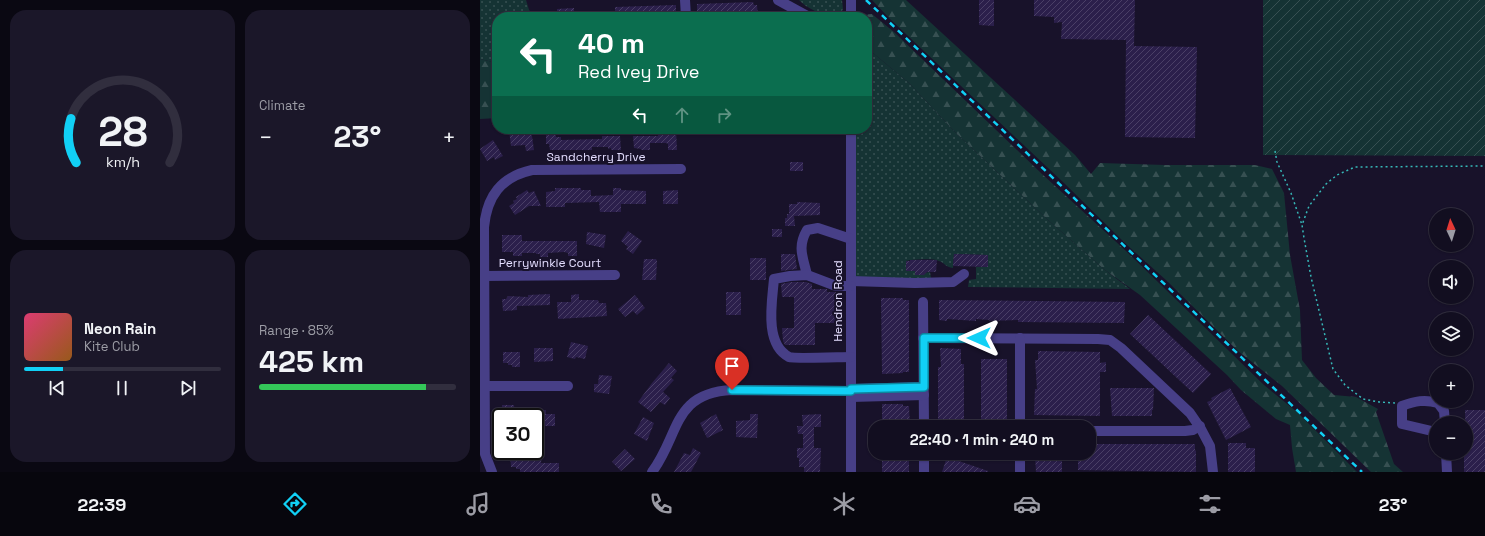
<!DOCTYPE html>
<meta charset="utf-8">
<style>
:root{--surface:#120e20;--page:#1b1729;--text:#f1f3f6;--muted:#9c9ca5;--line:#312e3e;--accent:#11d0f5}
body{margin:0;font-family:"Space Grotesk",sans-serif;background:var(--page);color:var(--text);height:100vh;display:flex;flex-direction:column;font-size:15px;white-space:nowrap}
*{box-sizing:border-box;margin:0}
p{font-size:13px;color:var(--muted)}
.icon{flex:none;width:22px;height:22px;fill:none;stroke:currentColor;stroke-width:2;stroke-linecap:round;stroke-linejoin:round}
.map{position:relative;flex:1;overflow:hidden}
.side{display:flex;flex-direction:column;gap:10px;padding:10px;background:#0a0812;width:480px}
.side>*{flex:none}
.banner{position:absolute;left:12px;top:12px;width:380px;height:122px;border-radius:16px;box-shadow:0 1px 3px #0004,0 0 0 1px var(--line);background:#0b6e4f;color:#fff;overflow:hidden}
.needle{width:26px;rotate:356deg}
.buttons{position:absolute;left:949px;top:208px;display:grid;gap:8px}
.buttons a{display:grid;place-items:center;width:44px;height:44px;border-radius:50%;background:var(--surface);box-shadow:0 1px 3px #0004,0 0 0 1px var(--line);font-size:20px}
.speed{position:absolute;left:12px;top:408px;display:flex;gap:8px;font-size:20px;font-weight:700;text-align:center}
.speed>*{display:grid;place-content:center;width:52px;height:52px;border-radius:50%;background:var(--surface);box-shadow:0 1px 3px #0004,0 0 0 1px var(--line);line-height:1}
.speed .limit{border:2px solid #111;border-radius:6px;background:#fff;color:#111}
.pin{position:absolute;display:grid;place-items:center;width:34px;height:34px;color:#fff;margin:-41px -17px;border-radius:50% 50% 50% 0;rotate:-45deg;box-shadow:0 0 4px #0007}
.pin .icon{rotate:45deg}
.me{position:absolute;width:44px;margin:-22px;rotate:270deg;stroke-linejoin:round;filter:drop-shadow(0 0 3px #0008)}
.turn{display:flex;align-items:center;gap:14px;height:84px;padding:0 20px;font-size:18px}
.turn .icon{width:52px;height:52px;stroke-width:2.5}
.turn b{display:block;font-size:28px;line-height:34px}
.lanes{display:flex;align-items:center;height:38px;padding:0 20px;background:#0003;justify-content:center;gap:20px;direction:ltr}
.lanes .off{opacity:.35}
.big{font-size:30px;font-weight:700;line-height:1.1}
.side .widget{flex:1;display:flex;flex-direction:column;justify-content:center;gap:6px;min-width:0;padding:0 14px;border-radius:16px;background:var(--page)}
.side .dial{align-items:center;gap:0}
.dial svg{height:104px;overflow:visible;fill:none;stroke:var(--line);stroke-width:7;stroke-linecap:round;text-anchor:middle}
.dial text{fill:var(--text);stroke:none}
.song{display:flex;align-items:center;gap:12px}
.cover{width:48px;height:48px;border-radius:6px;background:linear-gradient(135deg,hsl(340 70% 55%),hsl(30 70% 35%))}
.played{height:4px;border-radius:2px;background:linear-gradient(90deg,var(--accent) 20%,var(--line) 20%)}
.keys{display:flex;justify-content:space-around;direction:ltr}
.heat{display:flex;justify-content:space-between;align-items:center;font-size:22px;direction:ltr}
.charge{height:6px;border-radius:3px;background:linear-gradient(90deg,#34c759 85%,var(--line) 0)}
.side .tiles{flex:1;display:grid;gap:10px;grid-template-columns:repeat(2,1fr)}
.trip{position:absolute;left:388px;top:420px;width:228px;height:40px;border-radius:16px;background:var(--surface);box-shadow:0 1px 3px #0004,0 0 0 1px var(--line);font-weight:700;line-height:40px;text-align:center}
.tabs{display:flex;height:64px;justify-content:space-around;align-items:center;background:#07060d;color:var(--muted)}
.tabs .icon{width:28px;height:28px}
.tabs .on{color:var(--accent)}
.tabs b{font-size:18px;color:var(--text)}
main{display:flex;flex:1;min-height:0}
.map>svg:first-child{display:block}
.grass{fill:url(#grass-dots)}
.forest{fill:url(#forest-firs)}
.garden{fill:url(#garden-furrows)}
.building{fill:url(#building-hatch)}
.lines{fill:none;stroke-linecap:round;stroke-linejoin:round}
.path{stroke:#36b8b8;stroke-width:1.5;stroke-dasharray:2 3;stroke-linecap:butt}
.minor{stroke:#473f87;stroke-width:10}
.rail{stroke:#11d0f5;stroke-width:2.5;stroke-dasharray:6 5;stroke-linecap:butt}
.route-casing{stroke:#0b879f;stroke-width:10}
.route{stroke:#11d0f5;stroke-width:7}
.labels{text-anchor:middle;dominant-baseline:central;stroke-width:4;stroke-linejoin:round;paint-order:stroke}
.street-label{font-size:12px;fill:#e3ddfe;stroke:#18122a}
</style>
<main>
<section class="side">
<div class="tiles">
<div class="widget dial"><svg viewBox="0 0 100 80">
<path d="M14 69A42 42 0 1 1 86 69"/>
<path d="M14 69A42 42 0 0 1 10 35" stroke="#11d0f5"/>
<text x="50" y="56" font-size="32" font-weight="700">28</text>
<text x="50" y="72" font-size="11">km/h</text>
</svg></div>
<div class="widget"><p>Climate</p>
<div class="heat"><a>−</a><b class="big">23°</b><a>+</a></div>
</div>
<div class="widget">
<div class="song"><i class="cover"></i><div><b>Neon Rain</b><p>Kite Club</p></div></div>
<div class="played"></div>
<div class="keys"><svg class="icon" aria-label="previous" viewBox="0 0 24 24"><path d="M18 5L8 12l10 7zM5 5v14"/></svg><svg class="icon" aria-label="pause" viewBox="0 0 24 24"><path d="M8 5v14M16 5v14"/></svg><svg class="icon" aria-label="next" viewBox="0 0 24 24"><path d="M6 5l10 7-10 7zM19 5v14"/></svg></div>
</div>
<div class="widget"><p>Range · 85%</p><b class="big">425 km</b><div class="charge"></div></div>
</div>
</section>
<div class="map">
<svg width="1005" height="472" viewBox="0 0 1005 472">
<defs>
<pattern id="grass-dots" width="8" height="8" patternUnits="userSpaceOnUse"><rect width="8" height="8" fill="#153334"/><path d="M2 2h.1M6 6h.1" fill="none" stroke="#375052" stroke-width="1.8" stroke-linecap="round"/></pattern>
<pattern id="forest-firs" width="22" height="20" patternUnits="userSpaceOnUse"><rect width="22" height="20" fill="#153334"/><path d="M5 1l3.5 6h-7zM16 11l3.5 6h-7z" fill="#375052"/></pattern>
<pattern id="garden-furrows" width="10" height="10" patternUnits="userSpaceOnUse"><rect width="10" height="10" fill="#153334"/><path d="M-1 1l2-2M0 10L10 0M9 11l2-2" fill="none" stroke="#375052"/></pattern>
<pattern id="building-hatch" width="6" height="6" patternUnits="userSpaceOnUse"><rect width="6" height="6" fill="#2b1f4b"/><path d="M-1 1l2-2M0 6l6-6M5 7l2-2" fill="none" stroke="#4a3f66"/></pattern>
</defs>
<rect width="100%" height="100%" fill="#18122a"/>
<g class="grass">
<path d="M0,0H46L50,13V17H17V63L0,59Z"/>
<path d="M319,0H362L363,9L360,15C348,19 327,9 319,0Z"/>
<path d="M387,48L429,83L476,133L568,220L625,270L650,289L488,287L489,280L496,279V267H508V255L474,254L473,268C465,267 465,263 459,261C451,258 439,260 430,260L426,261V271H435V275C442,275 445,272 450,272L451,278L374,280V129H387Z"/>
</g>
<g class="forest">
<path d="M392,0H426L595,155L611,174L620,163L685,165H775L792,169L804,193L810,255L820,310L822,360L836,378L854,395L876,397L898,409L896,412L914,464L923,472H891L802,386L758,351L686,280L647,245L584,183L410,19Z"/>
<path d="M392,14L414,32L562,174L646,251L784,385L817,412L877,472H816L812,448L810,425L796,419L761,390L747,375L660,295L625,270L568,220L476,133L429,83L387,48V17H381L382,15Z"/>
<path d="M0,59L17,63V118L0,119Z"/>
</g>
<path class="garden" d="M783,0H1005V156L783,155Z"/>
<g class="building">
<path d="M499,0H514V26L499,25Z"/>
<path d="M554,0H655L654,46L717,47L715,138L645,137L646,40L581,39L582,22L574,23V17L554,16Z"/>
<path d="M273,2L274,5H277L278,17H217V4Z"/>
<path d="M196,5V17H135V7Z"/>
<path d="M94,8V17H77V9Z"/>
<path d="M38,129H51L54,150L46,151L45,145L31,146L29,130Z"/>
<path d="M66,129H76V137H81V140L122,139V136H140L141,150H131V148L128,149V147H112V150H70L69,144H66Z"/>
<path d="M177,129H196L197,150H188V144L186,143H170V150H161V149L154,148L153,136H178Z"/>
<path d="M13,140L23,156L15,160L14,157L7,161L0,149Z"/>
<rect x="310" y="162" width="13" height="9"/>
<path d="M75,188H101V190H111V196L133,195V188H141V190L166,191V204H141V212H120L119,202L85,203V207H66V192L75,191Z"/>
<path d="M47,190L49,193L54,191L61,206H49L35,215L29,206L34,203L33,201L37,199L36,197Z"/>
<path d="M198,190V204H183V191Z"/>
<path d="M317,202L340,203V215L314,216L315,226H305V218H307V214H309V204H317Z"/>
<rect x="292" y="229" width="10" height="8"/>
<path d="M148,231L162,241L153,254L146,249L148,247L141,241Z"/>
<path d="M107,232L126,235L124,248L106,244Z"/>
<path d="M22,235H42V241H97V256H88V253L84,252L68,253V257H60V254H56V253H42V256H33V252H22Z"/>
<path d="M301,254H315L317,269L301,271Z"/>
<path d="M474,254L508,255V267L473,266Z"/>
<rect x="270" y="258" width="16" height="22"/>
<path d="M164,259H176L177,261L176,280H162Z"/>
<path d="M430,260H457L456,272H447L444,275H435V271H426V261H430Z"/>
<path d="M311,282H326L332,284V289H347V292H357V323H335V345H305L303,341L302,328H314V297H302L301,284Z"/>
<rect x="246" y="292" width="15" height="23"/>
<path d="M70,294V305L37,306V310L23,311L22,299H26L28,296L48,297V295Z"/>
<path d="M99,294V300H118L119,303H126L127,316L78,319L77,302H91V295Z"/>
<path d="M155,295L165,308L157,315L153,311L145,317L138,309Z"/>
<path d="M401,298H423V300H429V372H423V373L402,374Z"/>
<path d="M459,300L645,302L644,323L538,322V320L509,321V320L496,319V321L467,319V321L459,320Z"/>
<path d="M668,315L731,374L713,393L650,334Z"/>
<path d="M91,342L108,346L105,359L96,357L95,359L87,357Z"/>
<path d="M54,348H73V361L54,362Z"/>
<path d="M460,348L481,349V364H484V427L458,426V367H461Z"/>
<path d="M558,351L620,352V363L626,362V372H620V416L554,415L555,389H557L555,360H558Z"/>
<path d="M23,352H40V367H32V365H28V363H23Z"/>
<rect x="501" y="359" width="26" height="68"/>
<path d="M189,363L197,371L191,378L194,380L183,392L190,398L185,405L180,402L171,412L158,402L172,383Z"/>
<path d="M119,375L132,376L129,394L114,392V384H118Z"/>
<path d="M630,388H674L673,410H672V416H632Z"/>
<path d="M750,388L771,427L746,440L727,402L732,400L731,398Z"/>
<path d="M402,404H423V406H429L430,427H402Z"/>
<path d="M22,405H34L35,417H22Z"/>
<path d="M58,410H66V414H75V426H58Z"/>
<path d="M985,410H1005V472H984V453H986Z"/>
<path d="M236,414L243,430L227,438L220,423Z"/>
<path d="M270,414H278L277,438L256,437V421L270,420Z"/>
<path d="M341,414V427H334V448H341L340,472H324V467H319V458H317V448H323V434H318L317,426H323L322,415Z"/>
<path d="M163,417L174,423L167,441L154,434Z"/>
<path d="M748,443H766V448H775V472H748Z"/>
<path d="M611,444H715V451L716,450V472L598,470V453H609V451H611Z"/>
<path d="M213,448L221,453L211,472H194L204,453L210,455Z"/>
<path d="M145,449L155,459L141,471L132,462Z"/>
<path d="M30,452L62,453L61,463H79V472H40V469H36V467H31Z"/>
<rect x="402" y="453" width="27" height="19"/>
<path d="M563,453H582V472H556L555,456H563Z"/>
<path d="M467,457L508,471V472H462Z"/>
</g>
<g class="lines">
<g class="path">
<path d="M795,151L797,162L811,193L822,225"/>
<path d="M915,403L899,402L883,399L865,385L853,369L831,277L824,238L822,225L829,206L846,184L857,175L875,167L1005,166"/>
</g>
<g class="minor">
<path d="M205,0L206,17"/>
<path d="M298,0L329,17"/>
<path d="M371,17V0"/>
<path d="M371,129V472"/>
<path d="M327,275C323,257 317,247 327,230L338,228L371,239"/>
<path d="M4,276L135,275"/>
<path d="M371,281L435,283L473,282L484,274"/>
<path d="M443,302L444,427"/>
<path d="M443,338L618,339L630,340L641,348L710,413L721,429L730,446L733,472"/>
<path d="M540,338V427"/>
<path d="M371,357C361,357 314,359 309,357C284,344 292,302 294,279L310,276L327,275L356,286H371"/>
<path d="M4,386H88"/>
<path d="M371,389L443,387"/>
<path d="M371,397L444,395"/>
<path d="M609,431H705L713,430L720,426"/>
<path d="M956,432L922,424V406C935,401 945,399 958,403L964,411L965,423"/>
<path d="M444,453V472"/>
<path d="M966,453L967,472"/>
<path d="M12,472L5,454L4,227C7,196 21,177 52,170L201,169"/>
<path d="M172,472C200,435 192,393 252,390L371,391"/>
<path d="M540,472V453"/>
</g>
<path class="rail" d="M386,0L882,472"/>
</g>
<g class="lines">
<defs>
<path id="route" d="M252,390L371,391V389L444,387V338H499"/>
</defs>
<use href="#route" class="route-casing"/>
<use href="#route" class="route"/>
</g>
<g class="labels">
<g class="street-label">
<text x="116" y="157">Sandcherry Drive</text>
<text x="70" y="263">Perrywinkle Court</text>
<text transform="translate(358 301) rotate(-90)">Hendron Road</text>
</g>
</g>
</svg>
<div class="buttons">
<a><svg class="needle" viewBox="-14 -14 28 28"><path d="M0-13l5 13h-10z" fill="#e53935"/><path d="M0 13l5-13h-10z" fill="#9c9ca5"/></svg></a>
<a><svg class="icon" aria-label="sound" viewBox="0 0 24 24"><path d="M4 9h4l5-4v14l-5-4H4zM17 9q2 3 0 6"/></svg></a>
<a><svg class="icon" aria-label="layers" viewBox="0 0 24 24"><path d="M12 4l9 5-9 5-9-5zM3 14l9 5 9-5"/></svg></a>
<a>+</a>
<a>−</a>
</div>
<div class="speed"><div class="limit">30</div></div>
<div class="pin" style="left:252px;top:390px;background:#d93025"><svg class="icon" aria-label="arrive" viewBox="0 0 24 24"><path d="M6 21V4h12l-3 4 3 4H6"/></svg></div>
<svg class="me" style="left:499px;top:338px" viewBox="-20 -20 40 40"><path d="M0-17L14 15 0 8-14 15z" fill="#11d0f5" stroke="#fff" stroke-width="4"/></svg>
<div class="trip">22:40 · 1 min · 240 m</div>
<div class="banner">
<div class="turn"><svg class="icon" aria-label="left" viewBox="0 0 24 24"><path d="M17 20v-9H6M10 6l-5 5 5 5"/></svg><div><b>40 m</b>Red Ivey Drive</div></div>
<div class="lanes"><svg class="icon" aria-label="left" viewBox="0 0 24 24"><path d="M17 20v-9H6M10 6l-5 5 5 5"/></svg><svg class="icon off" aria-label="ahead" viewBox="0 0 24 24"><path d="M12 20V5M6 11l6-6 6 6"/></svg><svg class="icon off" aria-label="right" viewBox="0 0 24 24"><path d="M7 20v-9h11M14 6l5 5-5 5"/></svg></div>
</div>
</div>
</main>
<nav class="tabs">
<b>22:39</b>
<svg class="icon on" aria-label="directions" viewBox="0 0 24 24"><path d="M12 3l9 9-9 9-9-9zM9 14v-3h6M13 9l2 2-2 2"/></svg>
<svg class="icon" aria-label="music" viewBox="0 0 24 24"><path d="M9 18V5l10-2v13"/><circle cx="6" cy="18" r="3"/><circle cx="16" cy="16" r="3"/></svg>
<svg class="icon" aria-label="phone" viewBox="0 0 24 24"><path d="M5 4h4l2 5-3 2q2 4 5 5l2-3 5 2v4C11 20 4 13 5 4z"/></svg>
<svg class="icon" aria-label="climate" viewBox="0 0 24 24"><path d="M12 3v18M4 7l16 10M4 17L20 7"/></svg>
<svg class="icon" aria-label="car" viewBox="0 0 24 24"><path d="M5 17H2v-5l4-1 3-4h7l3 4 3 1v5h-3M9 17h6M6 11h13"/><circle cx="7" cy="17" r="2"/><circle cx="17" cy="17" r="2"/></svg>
<svg class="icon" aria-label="filters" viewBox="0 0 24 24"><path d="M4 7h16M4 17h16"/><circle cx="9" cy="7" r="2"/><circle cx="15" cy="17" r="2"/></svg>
<b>23°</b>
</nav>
